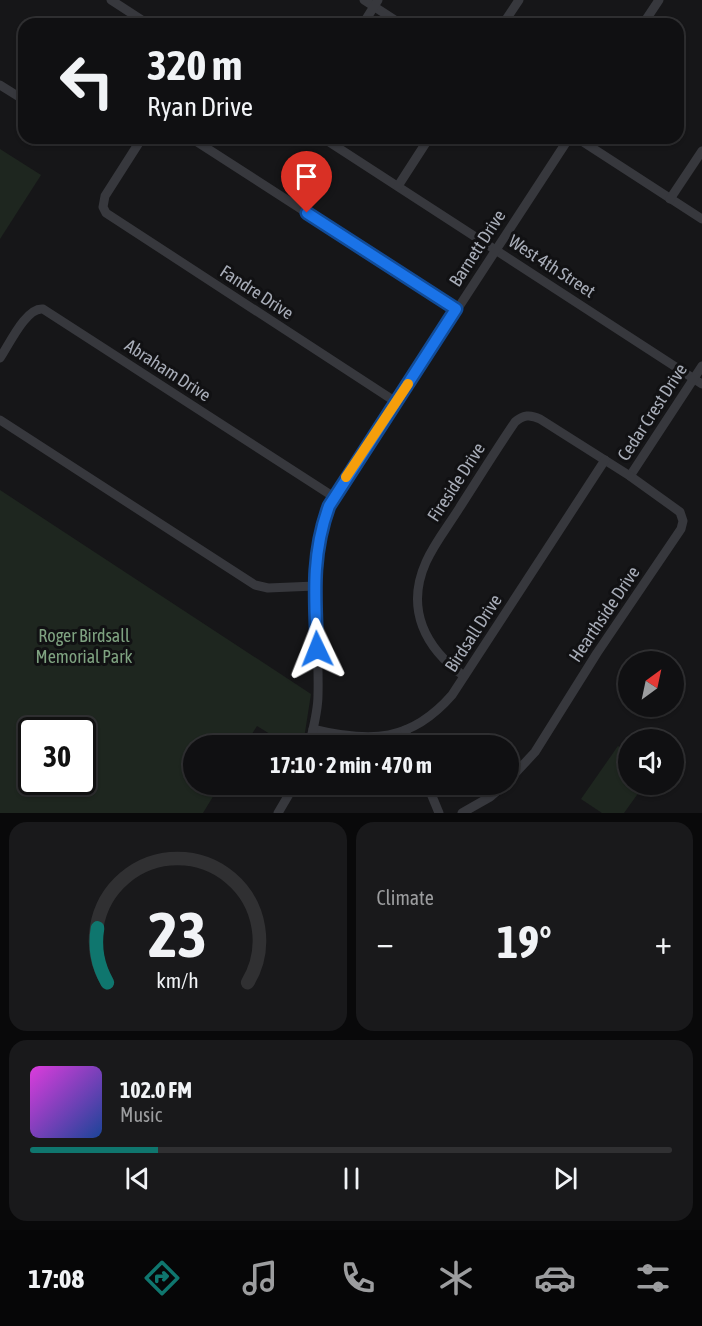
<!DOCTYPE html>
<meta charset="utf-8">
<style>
:root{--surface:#101012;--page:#19191b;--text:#f1f3f6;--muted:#9c9d9f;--line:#303032;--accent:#0f766e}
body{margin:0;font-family:"Asap Condensed",sans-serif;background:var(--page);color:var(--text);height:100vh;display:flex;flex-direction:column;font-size:22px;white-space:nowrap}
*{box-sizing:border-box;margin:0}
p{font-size:20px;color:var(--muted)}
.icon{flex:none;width:33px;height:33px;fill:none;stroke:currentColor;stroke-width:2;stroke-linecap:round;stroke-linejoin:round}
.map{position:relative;height:813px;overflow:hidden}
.panel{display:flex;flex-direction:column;gap:9px;padding:9px;background:#09090a;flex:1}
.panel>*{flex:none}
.hud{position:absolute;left:18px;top:18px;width:666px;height:126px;border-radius:18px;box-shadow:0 2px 4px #0004,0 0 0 2px var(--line);background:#101012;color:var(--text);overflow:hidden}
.needle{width:39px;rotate:33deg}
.tools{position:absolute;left:618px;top:651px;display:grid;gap:12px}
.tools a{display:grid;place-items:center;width:66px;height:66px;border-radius:50%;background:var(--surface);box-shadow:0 2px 4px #0004,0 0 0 2px var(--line);font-size:30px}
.speed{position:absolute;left:18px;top:717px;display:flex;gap:12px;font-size:30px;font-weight:700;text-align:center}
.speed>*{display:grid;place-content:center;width:78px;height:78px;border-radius:50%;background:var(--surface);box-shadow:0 2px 4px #0004,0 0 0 2px var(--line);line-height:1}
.speed .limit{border:3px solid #111;border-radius:9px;background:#fff;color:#111}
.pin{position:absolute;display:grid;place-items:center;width:51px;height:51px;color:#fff;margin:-62px -26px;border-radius:50% 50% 50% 0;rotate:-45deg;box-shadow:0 0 6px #0007}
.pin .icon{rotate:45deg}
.me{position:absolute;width:66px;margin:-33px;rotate:358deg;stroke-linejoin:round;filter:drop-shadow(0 0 4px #0008)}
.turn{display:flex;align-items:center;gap:21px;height:126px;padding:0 30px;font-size:27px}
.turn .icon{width:78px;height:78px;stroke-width:2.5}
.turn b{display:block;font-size:42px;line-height:51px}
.big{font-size:45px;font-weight:700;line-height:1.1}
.panel .card{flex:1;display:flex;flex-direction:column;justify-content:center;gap:9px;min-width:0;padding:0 21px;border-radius:18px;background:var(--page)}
.panel .dial{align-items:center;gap:0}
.dial svg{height:156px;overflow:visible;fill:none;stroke:var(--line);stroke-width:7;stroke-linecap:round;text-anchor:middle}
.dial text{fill:var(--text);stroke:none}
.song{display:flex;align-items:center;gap:18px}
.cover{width:72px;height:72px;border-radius:9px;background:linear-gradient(135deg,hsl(300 70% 55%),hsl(220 70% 35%))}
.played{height:6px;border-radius:3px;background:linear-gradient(90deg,var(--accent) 20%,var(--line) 20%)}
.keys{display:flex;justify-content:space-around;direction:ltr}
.heat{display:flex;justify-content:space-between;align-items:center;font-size:33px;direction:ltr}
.panel .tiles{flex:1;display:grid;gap:9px;grid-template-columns:1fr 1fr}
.card:last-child{grid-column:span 2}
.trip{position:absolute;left:183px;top:735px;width:336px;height:60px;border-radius:30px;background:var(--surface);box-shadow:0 2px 4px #0004,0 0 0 2px var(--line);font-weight:700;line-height:60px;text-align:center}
.menu{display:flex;height:96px;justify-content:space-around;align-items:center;background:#060607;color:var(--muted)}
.menu .icon{width:42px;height:42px}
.menu .active{color:var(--accent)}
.menu b{font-size:27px;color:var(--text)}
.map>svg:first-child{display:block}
.green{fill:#1e261f;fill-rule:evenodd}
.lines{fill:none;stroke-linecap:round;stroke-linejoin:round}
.street{stroke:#37383d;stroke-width:9}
.route-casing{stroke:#114b97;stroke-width:15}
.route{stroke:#1a73e8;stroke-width:10}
.slow{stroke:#f59e0b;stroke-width:10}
.labels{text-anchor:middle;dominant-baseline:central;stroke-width:6;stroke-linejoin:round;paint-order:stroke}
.street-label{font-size:18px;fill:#a8adb8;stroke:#111113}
.park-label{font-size:18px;fill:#7fa381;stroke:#111113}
</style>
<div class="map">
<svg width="702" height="813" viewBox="0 0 702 813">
<rect width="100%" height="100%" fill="#161618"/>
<g class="green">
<path d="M0,149L41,175L0,239Z"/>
<path d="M0,490L311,694L303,745H288L257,726L245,745L194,746V784L220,785L203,813H0ZM82,730V782H32V730Z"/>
<path d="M618,746L628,753V784L644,785L624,813H602L581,799Z"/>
</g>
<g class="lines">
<g class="street">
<path d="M111,0L148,24"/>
<path d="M364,0L401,24"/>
<path d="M363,24L378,0"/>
<path d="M503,24L519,0"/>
<path d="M643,24L659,0"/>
<path d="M0,85L24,100"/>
<path d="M142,138L105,196L103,207L106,213L396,402"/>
<path d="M191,138L456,309"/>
<path d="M323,138L702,384"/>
<path d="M577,138L702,219"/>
<path d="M398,186L429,138"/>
<path d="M670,199L702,151"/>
<path d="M0,358C9,345 26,307 43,309L334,497"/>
<path d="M0,420L255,585L268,588L315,586"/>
<path d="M630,476L702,366"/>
<path d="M464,676C425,648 405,609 426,562C435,542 449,525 460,507C478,479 496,450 515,422C523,415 530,414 540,419L630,476L680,512L683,521L681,529L597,653L535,752L508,781"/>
<path d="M313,729C371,743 411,742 452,695L605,460"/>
<path d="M405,730L411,746"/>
<path d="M309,746C313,729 318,712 318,695C320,629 305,571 329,506L569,138"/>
<path d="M427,784L439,813"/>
<path d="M278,813L295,784"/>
<path d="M462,813L490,797L505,784"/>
</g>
</g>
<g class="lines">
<defs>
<path id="route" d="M307,213L456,309L329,506C311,555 315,598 317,649"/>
</defs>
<use href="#route" class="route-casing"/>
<use href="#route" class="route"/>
<path class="slow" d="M346,477L408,384"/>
</g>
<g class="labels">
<g class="street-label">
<text transform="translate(477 248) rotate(-57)">Barnett Drive</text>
<text transform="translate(552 266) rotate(33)">West 4th Street</text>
<text transform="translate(257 292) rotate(33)">Fandre Drive</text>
<text transform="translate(168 370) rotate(33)">Abraham Drive</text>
<text transform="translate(652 412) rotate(-57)">Cedar Crest Drive</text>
<text transform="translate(456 482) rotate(-57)">Fireside Drive</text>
<text transform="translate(604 614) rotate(-56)">Hearthside Drive</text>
<text transform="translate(473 633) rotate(-57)">Birdsall Drive</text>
</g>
<g class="park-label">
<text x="84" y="635">Roger Birdsall<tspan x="84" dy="21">Memorial Park</tspan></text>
</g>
</g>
</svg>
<div class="tools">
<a><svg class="needle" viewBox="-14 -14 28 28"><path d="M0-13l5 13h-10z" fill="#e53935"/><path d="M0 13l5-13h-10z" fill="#9c9d9f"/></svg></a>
<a><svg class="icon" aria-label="sound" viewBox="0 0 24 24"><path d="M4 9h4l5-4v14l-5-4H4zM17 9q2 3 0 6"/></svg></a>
</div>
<div class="speed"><div class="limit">30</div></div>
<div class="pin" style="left:307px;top:213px;background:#d93025"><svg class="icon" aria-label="arrive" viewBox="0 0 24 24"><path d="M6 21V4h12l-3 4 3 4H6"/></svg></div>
<svg class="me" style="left:317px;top:649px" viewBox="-20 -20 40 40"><path d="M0-17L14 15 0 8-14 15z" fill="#1a73e8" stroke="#fff" stroke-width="4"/></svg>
<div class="trip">17:10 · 2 min · 470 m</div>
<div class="hud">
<div class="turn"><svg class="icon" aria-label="left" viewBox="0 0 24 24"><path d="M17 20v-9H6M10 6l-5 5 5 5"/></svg><div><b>320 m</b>Ryan Drive</div></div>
</div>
</div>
<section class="panel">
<div class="tiles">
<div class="card dial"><svg viewBox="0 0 100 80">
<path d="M14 69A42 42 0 1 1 86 69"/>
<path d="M14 69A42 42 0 0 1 9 41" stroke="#0f766e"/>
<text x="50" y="56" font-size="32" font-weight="700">23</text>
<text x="50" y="72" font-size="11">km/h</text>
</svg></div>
<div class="card"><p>Climate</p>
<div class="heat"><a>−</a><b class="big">19°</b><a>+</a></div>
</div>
<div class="card">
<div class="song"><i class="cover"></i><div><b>102.0 FM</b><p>Music</p></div></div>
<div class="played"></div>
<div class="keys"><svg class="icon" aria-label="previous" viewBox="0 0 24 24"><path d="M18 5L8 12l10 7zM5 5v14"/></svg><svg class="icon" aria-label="pause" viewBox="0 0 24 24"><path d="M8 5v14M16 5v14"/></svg><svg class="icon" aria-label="next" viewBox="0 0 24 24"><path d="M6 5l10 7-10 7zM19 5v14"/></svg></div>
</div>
</div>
</section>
<nav class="menu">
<b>17:08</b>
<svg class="icon active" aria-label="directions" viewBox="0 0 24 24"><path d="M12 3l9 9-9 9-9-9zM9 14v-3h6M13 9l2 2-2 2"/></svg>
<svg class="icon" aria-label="music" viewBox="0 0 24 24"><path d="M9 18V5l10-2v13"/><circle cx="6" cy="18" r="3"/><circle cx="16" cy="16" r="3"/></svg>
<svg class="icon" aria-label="phone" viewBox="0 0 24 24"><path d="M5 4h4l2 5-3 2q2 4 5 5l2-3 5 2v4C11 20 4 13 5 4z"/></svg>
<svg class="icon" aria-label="climate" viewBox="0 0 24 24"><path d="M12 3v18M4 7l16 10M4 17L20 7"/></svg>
<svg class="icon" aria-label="car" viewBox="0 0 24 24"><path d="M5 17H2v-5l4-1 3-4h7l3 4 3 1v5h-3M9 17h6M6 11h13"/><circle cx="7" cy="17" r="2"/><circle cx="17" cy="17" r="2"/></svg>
<svg class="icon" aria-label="filters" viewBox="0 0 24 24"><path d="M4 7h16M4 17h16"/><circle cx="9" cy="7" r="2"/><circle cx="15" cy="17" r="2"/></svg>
</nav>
